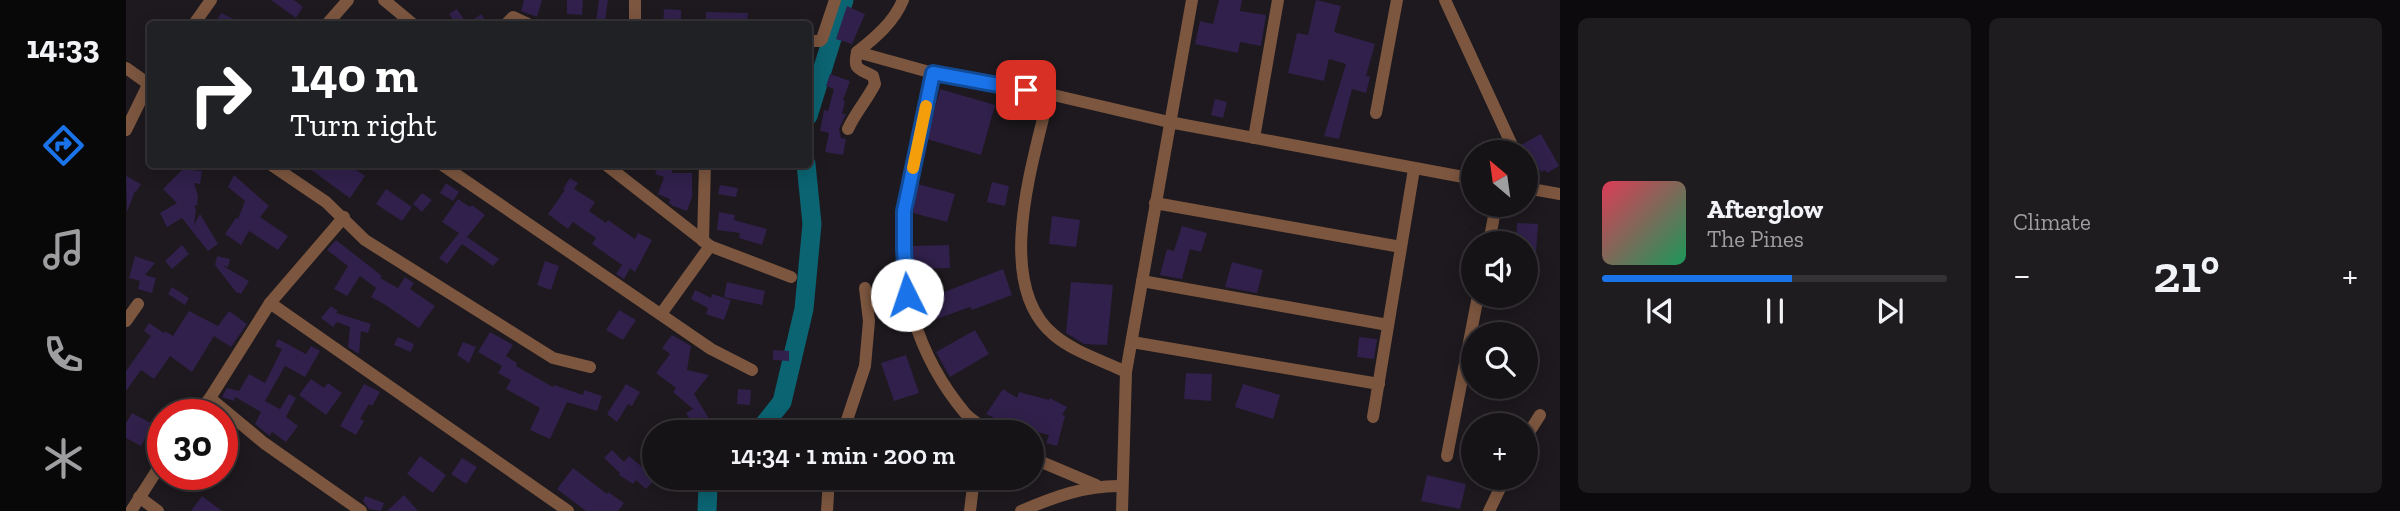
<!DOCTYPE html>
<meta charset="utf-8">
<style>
:root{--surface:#161316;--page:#1f1c1f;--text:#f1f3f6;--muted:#9e9ea1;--line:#353235;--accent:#1a73e8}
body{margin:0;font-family:"Zilla Slab",serif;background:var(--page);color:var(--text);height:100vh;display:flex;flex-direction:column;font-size:26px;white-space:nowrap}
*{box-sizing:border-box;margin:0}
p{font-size:23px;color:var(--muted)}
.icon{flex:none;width:38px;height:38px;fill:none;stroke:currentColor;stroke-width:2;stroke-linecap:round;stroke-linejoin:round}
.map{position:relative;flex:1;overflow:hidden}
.side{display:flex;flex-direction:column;gap:18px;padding:18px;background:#0c0a0c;width:840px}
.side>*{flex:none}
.top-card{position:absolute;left:21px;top:21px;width:665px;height:147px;border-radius:7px;box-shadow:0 4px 18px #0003,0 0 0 2px var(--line);background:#202124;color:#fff;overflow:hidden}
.needle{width:46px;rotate:331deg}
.buttons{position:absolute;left:1335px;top:140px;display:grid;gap:14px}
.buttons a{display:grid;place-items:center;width:77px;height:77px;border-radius:50%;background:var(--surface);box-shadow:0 4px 18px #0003,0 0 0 2px var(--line);font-size:35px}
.speed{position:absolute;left:21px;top:399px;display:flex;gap:14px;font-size:35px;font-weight:700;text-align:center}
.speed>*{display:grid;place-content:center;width:91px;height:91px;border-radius:50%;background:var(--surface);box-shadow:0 4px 18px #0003,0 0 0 2px var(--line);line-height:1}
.speed .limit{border:10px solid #d22;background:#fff;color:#111}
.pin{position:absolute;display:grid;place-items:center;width:60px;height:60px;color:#fff;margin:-30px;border-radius:14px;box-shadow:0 4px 10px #0006}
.me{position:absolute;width:77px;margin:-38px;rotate:356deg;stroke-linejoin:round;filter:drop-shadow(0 0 5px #0008)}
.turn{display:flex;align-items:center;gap:24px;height:147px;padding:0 28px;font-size:32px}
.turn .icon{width:91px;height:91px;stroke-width:2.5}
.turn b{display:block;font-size:49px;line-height:60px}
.big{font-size:52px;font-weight:600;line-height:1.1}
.side .tile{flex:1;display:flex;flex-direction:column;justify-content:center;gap:10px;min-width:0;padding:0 24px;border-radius:10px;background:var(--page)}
.song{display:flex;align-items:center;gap:21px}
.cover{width:84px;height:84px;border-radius:10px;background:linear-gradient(135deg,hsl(350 70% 55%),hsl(150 70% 35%))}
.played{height:7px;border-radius:4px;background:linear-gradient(90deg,var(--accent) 55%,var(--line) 55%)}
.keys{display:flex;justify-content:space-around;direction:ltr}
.heat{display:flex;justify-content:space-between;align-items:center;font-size:38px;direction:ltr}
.side .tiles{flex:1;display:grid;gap:18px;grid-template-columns:repeat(2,1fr)}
.trip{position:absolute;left:516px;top:420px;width:402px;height:70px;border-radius:35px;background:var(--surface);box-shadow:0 4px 18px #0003,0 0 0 2px var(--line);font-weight:600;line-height:70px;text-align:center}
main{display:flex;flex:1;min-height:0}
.menu{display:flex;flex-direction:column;width:126px;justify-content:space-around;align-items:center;background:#090809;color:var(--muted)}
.menu .icon{width:49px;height:49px}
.menu .selected{color:var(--accent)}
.menu b{font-size:32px;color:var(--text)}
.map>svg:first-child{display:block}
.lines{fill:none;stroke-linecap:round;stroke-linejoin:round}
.river{stroke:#0b6472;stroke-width:19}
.building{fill:#30204b}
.minor{stroke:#7c563f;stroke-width:12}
.route-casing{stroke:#114b97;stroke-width:18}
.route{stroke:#1a73e8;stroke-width:12}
.slow{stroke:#f59e0b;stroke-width:12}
</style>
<main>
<nav class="menu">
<b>14:33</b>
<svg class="icon selected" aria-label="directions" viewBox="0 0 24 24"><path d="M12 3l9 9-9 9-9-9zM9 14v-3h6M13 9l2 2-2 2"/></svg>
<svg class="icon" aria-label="music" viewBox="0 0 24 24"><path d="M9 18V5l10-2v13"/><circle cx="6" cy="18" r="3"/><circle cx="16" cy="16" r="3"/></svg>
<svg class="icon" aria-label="phone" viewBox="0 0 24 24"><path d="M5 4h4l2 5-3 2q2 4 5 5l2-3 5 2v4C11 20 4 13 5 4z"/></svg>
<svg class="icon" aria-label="climate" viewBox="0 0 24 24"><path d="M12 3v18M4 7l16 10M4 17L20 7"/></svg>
</nav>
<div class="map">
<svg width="1434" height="511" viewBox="0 0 1434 511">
<rect width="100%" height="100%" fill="#1d191e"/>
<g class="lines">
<g class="river">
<path d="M682,116L718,0"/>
<path d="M632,432L656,402L678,309L686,224L680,164"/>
<path d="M581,511L582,486L589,478"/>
</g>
</g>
<g class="building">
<path d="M145,0H168L177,7L170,18Z"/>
<path d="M398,0H416L411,17L395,11Z"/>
<path d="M441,0H457L456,15L441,14Z"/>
<path d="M473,0H482L479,21L470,22Z"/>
<path d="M1093,0H1116L1114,11L1140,15L1135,46L1114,42L1112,53L1069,44L1074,21L1087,24Z"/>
<path d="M1190,0L1215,6L1208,32L1249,44L1240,76L1244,77L1240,93L1226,89L1213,139L1198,136L1220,64L1203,59L1198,81L1162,73L1171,33L1182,35Z"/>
<path d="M721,6L739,14L726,44L710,39Z"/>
<path d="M331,9L341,24L355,14L360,21L356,24H330L323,14Z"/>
<path d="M538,9L555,10V24H537Z"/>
<path d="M580,12L622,13L621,24H580Z"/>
<path d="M95,13L118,24H89Z"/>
<path d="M704,74L724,81L717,100L719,101L716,114H720L713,129L715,138L720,139L717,155L699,152L703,133L694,131L698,110L702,111L708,89L700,86Z"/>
<path d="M814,89L869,105L855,155L801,139Z"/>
<path d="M1089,99L1101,102L1097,118L1085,115Z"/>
<path d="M1415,134L1433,166L1421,173L1419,170L1416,172L1414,170L1408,173L1400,160V152H1398L1395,145Z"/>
<path d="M177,164H222L239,176L224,198Z"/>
<path d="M532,164H548L546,173H566V197L561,211L547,206L543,203L544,199L532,194L538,177L529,174Z"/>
<path d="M57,169L76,171L74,184L68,183L72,196L71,205L68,206L70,209L68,225L74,214L92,244L82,251L56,218L41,227L34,213L51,203L37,189Z"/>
<path d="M108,175L143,206L134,217L162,236L152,250L123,231L115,245L99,234L110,218L112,219L119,201L102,187Z"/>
<path d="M0,176L15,184L10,192L9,191L1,212Z"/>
<path d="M444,178L452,183L448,189L469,202L463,211L480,223L482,220L509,239L512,233L526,240L509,272L504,268L498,279L490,274L496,265L466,244L470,238L447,222L442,229L422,214L439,190L437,189Z"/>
<path d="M866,182L883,186L879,206L861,202Z"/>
<path d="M320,183L333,192L327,201L314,193Z"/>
<path d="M792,184L829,194L821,222L787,213Z"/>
<path d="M594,185L612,188L610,197L592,194Z"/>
<path d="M260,189L286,207L276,221L250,204Z"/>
<path d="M296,193L306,200L296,212L287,204Z"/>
<path d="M332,199L344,207L346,205L359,215L341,237L373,259L367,266L336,244L321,264L313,258L333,233L316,222Z"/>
<path d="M593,212L609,215L608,220L641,229L636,245L613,238L614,233L591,230Z"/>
<path d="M926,216L954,220L950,247L923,244Z"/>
<path d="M1391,223L1412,224L1409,269H1400V243H1390Z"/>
<path d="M1056,226L1081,233L1075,252L1064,249L1056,279L1034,275L1041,249L1048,251Z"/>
<path d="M210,240L256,276L254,278L272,288L279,277L288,283L284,289L309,306L293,328L258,304L245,297L250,288L234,276L221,296L208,289L222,266L201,250Z"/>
<path d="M56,245L63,254L46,269L39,261Z"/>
<path d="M823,245L824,268L787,269L785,246Z"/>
<path d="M9,256L29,263L19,275L30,278L26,293L12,289L14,281L3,278Z"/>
<path d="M91,256L104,259L102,267L97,266L123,281L115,294L110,292L89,265Z"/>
<path d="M419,261L433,266L425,290L411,285Z"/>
<path d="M1106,262L1137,270L1131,293L1099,287Z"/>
<path d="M877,269L886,295L846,310L844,307L800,323L793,302Z"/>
<path d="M601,282L639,291L636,305L598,297Z"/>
<path d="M945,282L987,285L981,345L958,344L940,333Z"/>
<path d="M46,287L63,298L59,305L42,294Z"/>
<path d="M569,290L585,298L586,294L605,300L598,320L580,314L582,308L565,299Z"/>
<path d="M205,306L212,311L210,313L245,324L242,333L235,331L233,354L222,347L224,327L211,322L207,327L195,318Z"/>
<path d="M493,310L510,320L497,340L480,330Z"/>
<path d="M63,311L92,326L103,311L121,324L105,347L88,336L66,372L44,356L28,379L15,370L0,391V371L25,336L18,331L23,323L38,333L39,331L47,336Z"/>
<path d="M849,330L863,354L824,377L810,352Z"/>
<path d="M364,332L387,345L380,356L391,363L390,366L427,387L428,385L457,395L458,390L476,396L471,411L441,402L424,439L404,430L414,408L380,389L385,380L372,373L376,366L352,352Z"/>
<path d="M546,335L565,346L561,370L583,375L568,394L585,422L571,430L560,413L567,409L547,392L550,388L530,373L544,354L536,348Z"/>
<path d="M272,337L288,344L285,352L268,345Z"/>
<path d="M1233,337L1251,339L1248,359L1231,357Z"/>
<path d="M152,339L180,354L185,346L194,351L179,377L159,366L139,401L154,409L163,394L170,398L160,417L172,426L160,442L146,432L144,436L129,424L135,412L109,397L108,401L96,397L101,388L113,391L123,374L139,383L156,349L149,346Z"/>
<path d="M337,342L350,347L343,363L331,355Z"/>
<path d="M647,350L663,351V361L647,360Z"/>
<path d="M780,355L793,393L768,401L755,363Z"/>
<path d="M1060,373L1086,374L1085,401L1058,399Z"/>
<path d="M185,379L198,388L202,383L216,393L200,415L173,395Z"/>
<path d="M238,384L254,392L246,406L243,404L234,419L238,421L230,435L214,426Z"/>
<path d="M500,384L514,392L506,406L502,404L491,422L481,414Z"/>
<path d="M1117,384L1154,395L1147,419L1109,407Z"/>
<path d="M612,389L625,390L624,405L611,404Z"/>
<path d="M877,389L891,398L893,392L923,400L924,398L941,407L936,415L939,416L931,446L920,443L923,435L902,430V432H881L883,425L860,414Z"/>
<path d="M6,413L27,424L15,446L0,438V423Z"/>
<path d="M486,450L498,462L503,456L521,471L523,469L530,478L520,489L510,480L507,484L493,475L494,473L478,458Z"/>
<path d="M294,456L320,475L307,493L281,474Z"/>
<path d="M336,458L351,467L340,484L325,474Z"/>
<path d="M447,468L481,494L482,492L498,503L492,511H460L431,489Z"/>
<path d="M1301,475L1340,484L1334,509L1295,501Z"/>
<path d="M278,495L292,511H261Z"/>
<path d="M76,496L96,511H65Z"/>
<path d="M239,496L258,503L255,511L243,509L237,501Z"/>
</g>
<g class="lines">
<g class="minor">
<path d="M258,0L287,24"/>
<path d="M1319,0L1389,152"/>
<path d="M68,24L85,0"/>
<path d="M201,24L222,0"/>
<path d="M380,24L387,17L402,24"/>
<path d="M509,24V0"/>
<path d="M682,41H694L696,39L709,0"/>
<path d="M731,52L807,73L923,94L1043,122L1348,179"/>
<path d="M0,68L24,85"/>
<path d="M807,73C797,118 785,164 779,209C768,282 792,357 839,413C846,421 856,426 865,432"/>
<path d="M923,94C908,160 866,284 928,335C948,352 978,361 1000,372"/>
<path d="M1250,113L1271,0"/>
<path d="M722,129C729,113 741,100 749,84L747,76C732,68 727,70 731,52C749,38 768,22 777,0"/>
<path d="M0,130L24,81"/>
<path d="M1128,138L1152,0"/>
<path d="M144,164L200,202L239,240L427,358L464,367"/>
<path d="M315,164L585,349L626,370"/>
<path d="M479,164L584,246L665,277"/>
<path d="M1400,176L1406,189"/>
<path d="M1400,188L1434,194"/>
<path d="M1029,203L1275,247"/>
<path d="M577,241L579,164"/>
<path d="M1363,243L1370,205"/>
<path d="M1016,281L1262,325"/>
<path d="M144,303L442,511"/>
<path d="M535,314L584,246"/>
<path d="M0,321L12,304"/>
<path d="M1006,342L1253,384"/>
<path d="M84,398L138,443L235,511"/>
<path d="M70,415L84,398L144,303L218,217"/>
<path d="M1247,417L1288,169"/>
<path d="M717,432L739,366L743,321L739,288"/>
<path d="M1400,437L1414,415"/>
<path d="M1321,456L1352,296"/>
<path d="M906,458L970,485"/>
<path d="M701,483L848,484"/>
<path d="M13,497L32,511"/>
<path d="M5,511L37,461"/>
<path d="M701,511L703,478"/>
<path d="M844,511L848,478"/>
<path d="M895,511C928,497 960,485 996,486"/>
<path d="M996,511L1000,372L1066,0"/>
<path d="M1363,511L1379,478"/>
</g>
</g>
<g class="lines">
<defs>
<path id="route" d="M781,295L778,249V211L807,73L900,90"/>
</defs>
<use href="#route" class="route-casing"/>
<use href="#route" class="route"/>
<path class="slow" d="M787,168L800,106"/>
</g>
</svg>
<div class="buttons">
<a><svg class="needle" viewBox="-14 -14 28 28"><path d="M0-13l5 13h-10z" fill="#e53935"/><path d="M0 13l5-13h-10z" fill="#9e9ea1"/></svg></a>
<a><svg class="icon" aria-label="sound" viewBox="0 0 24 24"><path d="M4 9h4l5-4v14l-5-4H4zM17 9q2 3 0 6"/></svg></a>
<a><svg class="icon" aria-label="search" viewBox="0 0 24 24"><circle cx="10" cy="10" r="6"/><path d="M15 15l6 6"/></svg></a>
<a>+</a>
</div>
<div class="speed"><div class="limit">30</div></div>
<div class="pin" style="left:900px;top:90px;background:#d93025"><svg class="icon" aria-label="arrive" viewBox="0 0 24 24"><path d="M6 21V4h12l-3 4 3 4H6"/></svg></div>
<svg class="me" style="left:781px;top:295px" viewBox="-20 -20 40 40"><circle r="19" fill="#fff"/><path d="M0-13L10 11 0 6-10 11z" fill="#1a73e8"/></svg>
<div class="trip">14:34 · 1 min · 200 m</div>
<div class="top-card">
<div class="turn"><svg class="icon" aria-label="right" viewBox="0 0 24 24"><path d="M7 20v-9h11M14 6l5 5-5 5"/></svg><div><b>140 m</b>Turn right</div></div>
</div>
</div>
<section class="side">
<div class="tiles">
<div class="tile">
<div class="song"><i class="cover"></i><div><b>Afterglow</b><p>The Pines</p></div></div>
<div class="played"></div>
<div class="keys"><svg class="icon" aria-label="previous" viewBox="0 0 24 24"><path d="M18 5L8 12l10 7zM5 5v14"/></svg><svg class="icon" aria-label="pause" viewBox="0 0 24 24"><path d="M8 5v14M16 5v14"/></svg><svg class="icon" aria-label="next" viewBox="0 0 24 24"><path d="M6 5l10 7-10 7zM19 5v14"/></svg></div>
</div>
<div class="tile"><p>Climate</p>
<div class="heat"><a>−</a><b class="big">21°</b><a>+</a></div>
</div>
</div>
</section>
</main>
